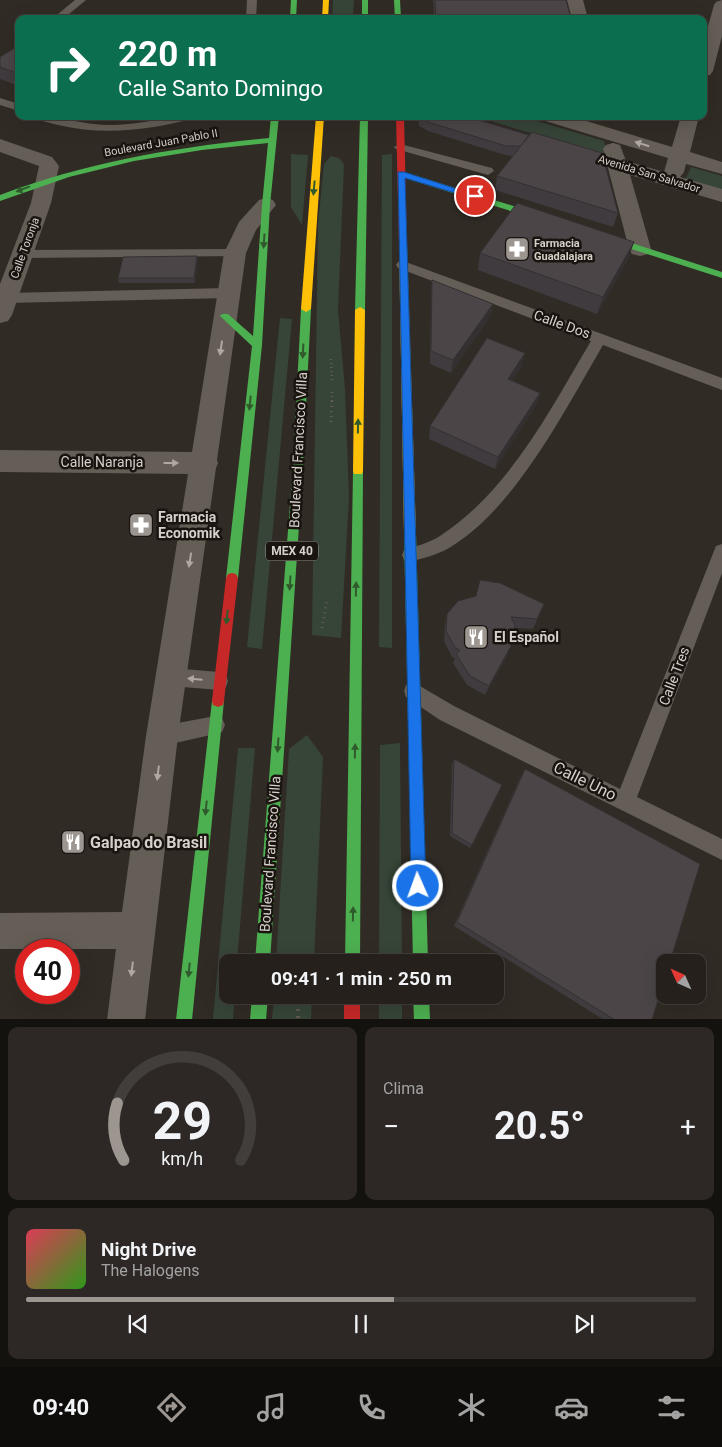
<!DOCTYPE html>
<html lang="es">
<meta charset="utf-8">
<style>
:root{--surface:#25201c;--page:#2d2825;--text:#f1f3f6;--muted:#a3a3a3;--line:#423e3b;--accent:#9d9690}
body{margin:0;font-family:Roboto,sans-serif;background:var(--page);color:var(--text);height:100vh;display:flex;flex-direction:column;font-size:19px;white-space:nowrap}
*{box-sizing:border-box;margin:0}
p{font-size:16px;color:var(--muted)}
.icon{flex:none;width:28px;height:28px;fill:none;stroke:currentColor;stroke-width:2;stroke-linecap:round;stroke-linejoin:round}
.map{position:relative;height:1019px;overflow:hidden}
.side{display:flex;flex-direction:column;gap:8px;padding:8px;background:#14120f;flex:1}
.side>*{flex:none}
.hud{position:absolute;left:15px;top:15px;width:692px;height:105px;border-radius:10px;box-shadow:0 5px 20px #0002,0 0 0 1px var(--line);background:#0b6e4f;color:#fff;overflow:hidden}
.needle{width:32px;rotate:315deg}
.controls{position:absolute;left:656px;top:954px;display:grid;gap:10px}
.controls a{display:grid;place-items:center;width:50px;height:50px;border-radius:10px;background:var(--surface);box-shadow:0 5px 20px #0002,0 0 0 1px var(--line);font-size:25px}
.speed{position:absolute;left:15px;top:939px;display:flex;gap:10px;font-size:25px;font-weight:700;text-align:center}
.speed>*{display:grid;place-content:center;width:65px;height:65px;border-radius:50%;background:var(--surface);box-shadow:0 5px 20px #0002,0 0 0 1px var(--line);line-height:1}
.speed .limit{border:8px solid #d22;background:#fff;color:#111}
.pin{position:absolute;display:grid;place-items:center;width:42px;height:42px;color:#fff;margin:-21px;border:2px solid #fff;border-radius:50%;box-shadow:0 1px 5px #0007}
.me{position:absolute;width:55px;margin:-28px;rotate:358deg;stroke-linejoin:round;filter:drop-shadow(0 0 4px #0008)}
.turn{display:flex;align-items:center;gap:18px;height:105px;padding:0 20px;font-size:22px}
.turn .icon{width:65px;height:65px;stroke-width:2.5}
.turn b{display:block;font-size:35px;line-height:42px}
.big{font-size:38px;font-weight:700;line-height:1.1}
.side .tile{flex:1;display:flex;flex-direction:column;justify-content:center;gap:8px;min-width:0;padding:0 18px;border-radius:10px;background:var(--page)}
.side .dial{align-items:center;gap:0}
.dial svg{height:130px;overflow:visible;fill:none;stroke:var(--line);stroke-width:7;stroke-linecap:round;text-anchor:middle}
.dial text{fill:var(--text);stroke:none}
.song{display:flex;align-items:center;gap:15px}
.cover{width:60px;height:60px;border-radius:8px;background:linear-gradient(135deg,hsl(350 70% 55%),hsl(110 70% 35%))}
.played{height:5px;border-radius:2px;background:linear-gradient(90deg,var(--accent) 55%,var(--line) 55%)}
.keys{display:flex;justify-content:space-around;direction:ltr}
.heat{display:flex;justify-content:space-between;align-items:center;font-size:28px;direction:ltr}
.side .tiles{flex:1;display:grid;gap:8px;grid-template-columns:1fr 1fr}
.tile:last-child{grid-column:span 2}
.trip{position:absolute;left:219px;top:954px;width:285px;height:50px;border-radius:10px;background:var(--surface);box-shadow:0 5px 20px #0002,0 0 0 1px var(--line);font-weight:700;line-height:50px;text-align:center}
.tabs{display:flex;height:80px;justify-content:space-around;align-items:center;background:#0f0d0b;color:var(--muted)}
.tabs .icon{width:35px;height:35px}
.tabs .selected{color:var(--accent)}
.tabs b{font-size:22px;color:var(--text)}
.map>svg:first-child{display:block}
.green{fill:#364537}
.lines{fill:none;stroke-linecap:round;stroke-linejoin:round}
.path-far2{stroke:#605b53;stroke-width:2.5;stroke-dasharray:1 3;stroke-linecap:butt}
.path-far1{stroke:#605b53;stroke-width:3;stroke-dasharray:1 4;stroke-linecap:butt}
.path{stroke:#605b53;stroke-width:4;stroke-dasharray:2 5;stroke-linecap:butt}
.lane{fill:#655e56;fill-rule:evenodd}
.street{fill:#655e56;fill-rule:evenodd}
.fast{fill:#4caf50;fill-rule:evenodd}
.slow{fill:#ffc107;fill-rule:evenodd}
.jam{fill:#c62828;fill-rule:evenodd}
.wall{fill:#403b3e}
.shaded-wall{fill:#343032}
.building{fill:#4b4548;stroke:#343032}
.oneway{fill:#afa7a1}
.oneway2{fill:#305a2c}
.route{fill:#1a73e8;stroke:#114b97}
.labels{text-anchor:middle;dominant-baseline:central;stroke-width:5;stroke-linejoin:round;paint-order:stroke}
.far-street-label{font-size:11px;fill:#d7cfc9;stroke:#19140f}
.far-poi-label{font-size:11px;font-weight:bold;fill:#d7cfc9;stroke:#19140f;text-anchor:start}
.shield{fill:#19140f;stroke:#9e9791;stroke-width:1}
.shield-label{font-size:12px;font-weight:bold;fill:#d7cfc9}
.street-label{font-size:14px;fill:#d7cfc9;stroke:#19140f}
.poi-label{font-size:14px;font-weight:bold;fill:#d7cfc9;stroke:#19140f;text-anchor:start}
.near-street-label{font-size:16px;fill:#d7cfc9;stroke:#19140f}
.near-poi-label{font-size:16px;font-weight:bold;fill:#d7cfc9;stroke:#19140f;text-anchor:start}
</style>
<div class="map">
<svg width="722" height="1020" viewBox="0 0 722 1020">
<rect width="100%" height="100%" fill="#312b25"/>
<g class="green">
<path d="M333,0H354L353,19H332Z"/>
<path d="M474,116H520L604,141L607,156Z"/>
<path d="M291,154L308,155L302,225L291,207Z"/>
<path d="M392,154V648L379,647L382,155Z"/>
<path d="M331,156L339,158L344,164L338,310L345,389L349,497L341,638L312,635L318,224L324,164Z"/>
<path d="M691,167L722,176V191L685,180Z"/>
<path d="M280,318L292,319L262,649L247,647Z"/>
<path d="M307,735L323,757L314,962H276L289,749Z"/>
<path d="M400,743L402,962H379L380,745Z"/>
<path d="M238,748H255L237,962H228V995H235L233,1019H213Z"/>
<path d="M274,995H312L311,1019L272,1020Z"/>
<path d="M379,995H402V1019L379,1020Z"/>
</g>
<g class="lines">
<g class="path-far2">
<path d="M331,359L332,380"/>
<path d="M332,401V389"/>
</g>
<g class="path-far1">
<path d="M331,422L332,399"/>
<path d="M322,628L327,599"/>
</g>
<path class="path" d="M298,995V1020"/>
<g class="lane">
<path d="M75,0H86L63,19H52Z"/>
<path d="M247,0H257L256,19H246Z"/>
<path d="M0,98L19,104V111L0,105Z"/>
<path d="M34,116C61,116 87,126 115,125C143,124 169,116 196,116L195,118C149,130 105,136 58,125C51,123 39,121 34,116Z"/>
<path d="M400,144L492,168L494,171L488,175L396,149L394,147Z"/>
<path d="M235,249L240,250L241,253L240,256L23,258L17,254L23,250Z"/>
<path d="M403,261L722,378V390L603,345C565,410 515,509 449,548C437,555 423,558 410,562L404,560L402,555L404,550C416,546 429,543 440,536C509,491 550,410 591,341L398,268L396,265L398,262Z"/>
<path d="M228,288L233,290L235,293L233,296L228,298L7,303L2,301L0,298L2,295L7,293Z"/>
<path d="M722,544V573L637,797L722,839V860L440,720L406,697L404,691L406,685L413,682L454,706L620,789L714,551L716,546Z"/>
<path d="M171,668L219,672L226,675L228,681L226,687L219,690L171,686L164,683L162,677L164,671Z"/>
<path d="M215,716L222,718L225,725L222,732L215,734L162,746L155,743L152,736L155,729L162,726Z"/>
</g>
<g class="street">
<path d="M567,0H583L588,19H572Z"/>
<path d="M722,0V36L713,71L710,75L704,76V41L714,5L716,2Z"/>
<path d="M540,116H570L672,147L681,116H699L690,152L722,162V174L686,164L684,172L680,177L722,189V202L630,175L651,249L648,254L640,256L632,254L629,249L608,168L563,154L560,150L563,146L570,144L605,154L603,149L606,145L613,143L620,145L626,161L664,172L668,158L542,120Z"/>
<path d="M0,139L52,157L59,166L51,203L12,315L8,321L0,323V284L31,203L39,166L0,152Z"/>
<path d="M266,198L273,200L276,205L256,230L246,253L217,460L218,463L216,468L178,736L145,1020H107L116,949H0V913L122,912L146,736L188,474L0,472V450L192,452L224,253L239,222L259,200Z"/>
</g>
<g class="fast">
<path d="M291,0H297L296,19H290Z"/>
<rect x="362" y="0" width="6" height="19"/>
<path d="M394,0H400L401,19H395Z"/>
<path d="M271,116H279L270,205L262,345L238,578L236,582L232,583L228,582L226,578L252,346L220,316L222,314H228L253,336L262,205L268,143L202,150L134,161L69,177L0,201V195C87,162 177,147 269,138Z"/>
<path d="M360,116H368L365,310L360,313L355,310Z"/>
<path d="M401,171L552,218L553,220L549,223L546,222L398,176V172Z"/>
<path d="M597,232L722,272V278L594,237V233Z"/>
<path d="M306,306L311,309L303,465L270,962H255L293,465L301,309Z"/>
<path d="M358,467L362,468L363,471L360,962H345L353,471L354,468Z"/>
<path d="M410,528L414,530L416,533L428,962H413L404,533L406,530Z"/>
<path d="M218,695L223,697L224,701L192,1020H176L212,701L213,697Z"/>
<path d="M252,995H268L266,1020H250Z"/>
<path d="M413,995H429L430,1020H414Z"/>
</g>
<g class="slow">
<path d="M323,0H329L328,19H322Z"/>
<path d="M316,116H324L311,309L306,312L301,309Z"/>
<path d="M403,243L407,246L416,533L414,536L410,538L406,536L404,533L399,246Z"/>
<path d="M360,307L365,310L363,471L362,474H354L353,471L355,310Z"/>
</g>
<g class="jam">
<path d="M396,116H404L407,246L403,249L399,246Z"/>
<path d="M232,573L236,574L238,578L224,701L223,705L218,707L213,705L212,701L226,578L228,574Z"/>
<rect x="344" y="995" width="16" height="25"/>
</g>
</g>
<g class="wall">
<path d="M433,0H566L571,19H434Z"/>
<path d="M19,48V86L0,79V57Z"/>
<path d="M418,116H465L529,135L618,213L613,227L495,190L497,176L513,156L505,155L428,131L419,126Z"/>
<path d="M634,242L628,259L597,314L478,270L480,253Z"/>
<path d="M197,256L198,261L195,283H119L118,278Z"/>
<path d="M432,280L493,304L490,317L451,373L430,364L431,294Z"/>
<path d="M522,366L512,381L540,393L536,405L495,469L429,439L430,426Z"/>
<path d="M544,604L533,629L514,628L507,656L485,695L467,685L453,663L455,658L452,657L444,641L445,624L447,614Z"/>
<path d="M454,759L472,845L470,848L450,836L452,764Z"/>
<path d="M525,769L652,1020H604L454,926L520,778Z"/>
</g>
<g class="shaded-wall">
<path d="M634,242L628,259L597,314L603,297Z"/>
<path d="M197,256L198,261L195,283L194,278Z"/>
<path d="M493,304L490,317L451,373L453,360Z"/>
<path d="M525,353L522,366L505,392L508,379Z"/>
<path d="M540,393L536,405L495,469L498,457Z"/>
<path d="M511,646L507,656L485,695L489,686Z"/>
</g>
<g class="building">
<path d="M435,0H566L571,19H436Z"/>
<path d="M16,47L19,48V74L0,67V57Z"/>
<path d="M419,116H465L529,135L521,146H506L428,122Z"/>
<path d="M532,132L602,153L618,213L497,176Z"/>
<path d="M517,203L634,242L603,297L480,253Z"/>
<path d="M197,256L194,278H118L123,257Z"/>
<path d="M432,280L493,304L453,360L431,351Z"/>
<path d="M487,338L525,353L508,379L540,393L498,457L430,426Z"/>
<path d="M480,580L500,583L544,604L537,619L511,617L515,625L511,646L489,686L470,676L456,654L460,650L455,648L446,631L447,614L458,601L476,596Z"/>
<path d="M454,759L502,785L472,845L452,833Z"/>
<path d="M525,769L700,864L670,962H665V978L652,1020H615L457,922Z"/>
</g>
<defs><path id="oneway-solid" d="M-6-.8H1V-3.2L6.5 0L1 3.2V.8H-6Z" transform="scale(1.25)"/></defs>
<g class="oneway">
<use href="#oneway-solid" transform="translate(642 144) rotate(-163)"/>
<use href="#oneway-solid" transform="translate(221 348) rotate(98)"/>
<use href="#oneway-solid" transform="translate(171 463)"/>
<use href="#oneway-solid" transform="translate(190 560) rotate(99)"/>
<use href="#oneway-solid" transform="translate(195 679) rotate(-175)"/>
<use href="#oneway-solid" transform="translate(158 773) rotate(97)"/>
<use href="#oneway-solid" transform="translate(132 969) rotate(97)"/>
</g>
<g class="oneway2">
<use href="#oneway-solid" transform="translate(314 188) rotate(95)"/>
<use href="#oneway-solid" transform="translate(23 189) rotate(159)"/>
<use href="#oneway-solid" transform="translate(264 241) rotate(94)"/>
<use href="#oneway-solid" transform="translate(303 351) rotate(93)"/>
<use href="#oneway-solid" transform="translate(250 403) rotate(96)"/>
<use href="#oneway-solid" transform="translate(358 426) rotate(-89)"/>
<use href="#oneway-solid" transform="translate(290 583) rotate(94)"/>
<use href="#oneway-solid" transform="translate(356 589) rotate(-89)"/>
<use href="#oneway-solid" transform="translate(227 617) rotate(96)"/>
<use href="#oneway-solid" transform="translate(278 745) rotate(94)"/>
<use href="#oneway-solid" transform="translate(355 751) rotate(-89)"/>
<use href="#oneway-solid" transform="translate(206 808) rotate(96)"/>
<use href="#oneway-solid" transform="translate(353 914) rotate(-89)"/>
<use href="#oneway-solid" transform="translate(189 970) rotate(96)"/>
</g>
<path class="route" d="M398,172H404L479,196L475,199L405,178L426,886L424,891L418,893L413,891L411,886Z"/>
<defs>
<symbol id="pharmacy-square" viewBox="-11 -11 22 22"><rect x="-9" y="-9" width="18" height="18" rx="4" fill="#9d9690" stroke="#19140f"/><path d="M-2-6h4v4h4v4h-4v4h-4v-4h-4v-4h4Z" fill="#fff"/></symbol>
<symbol id="restaurant-square" viewBox="-11 -11 22 22"><rect x="-9" y="-9" width="18" height="18" rx="4" fill="#9d9690" stroke="#19140f"/><path d="M-5-6h1v4h1v-4h1v4h1v-4h1v5L-1.5 .5V6h-2V.5L-5-1ZM5-6V6H3V1.5H1.5Q1.5-4 5-6Z" fill="#fff"/></symbol>
</defs>
<g fill-rule="evenodd">
<use href="#pharmacy-square" x="503" y="235" width="28" height="28"/>
<use href="#pharmacy-square" x="127" y="511" width="28" height="28"/>
<use href="#restaurant-square" x="462" y="623" width="28" height="28"/>
<use href="#restaurant-square" x="59" y="828" width="28" height="28"/>
</g>
<g class="labels">
<g class="far-street-label">
<text transform="translate(161 143) rotate(-10)">Boulevard Juan Pablo II</text>
<text transform="translate(649 174) rotate(17)">Avenida San Salvador</text>
<text transform="translate(25 248) rotate(-70)">Calle Toronja</text>
</g>
<g class="far-poi-label">
<text x="534" y="243">Farmacia<tspan x="534" dy="13">Guadalajara</tspan></text>
</g>
<rect class="shield" x="266" y="541.5" width="52" height="19" rx="4"/>
<g class="shield-label">
<text x="292" y="551">MEX 40</text>
</g>
<g class="street-label">
<text transform="translate(562 324) rotate(20)">Calle Dos</text>
<text transform="translate(298 450) rotate(-87)">Boulevard Francisco Villa</text>
<text x="102" y="462">Calle Naranja</text>
<text transform="translate(674 676) rotate(-69)">Calle Tres</text>
<text transform="translate(270 854) rotate(-86)">Boulevard Francisco Villa</text>
</g>
<g class="poi-label">
<text x="158" y="517">Farmacia<tspan x="158" dy="16">Economik</tspan></text>
<text x="494" y="637">El Español</text>
</g>
<g class="near-street-label">
<text transform="translate(585 781) rotate(26)">Calle Uno</text>
</g>
<g class="near-poi-label">
<text x="90" y="842">Galpao do Brasil</text>
</g>
</g>
</svg>
<div class="controls">
<a><svg class="needle" viewBox="-14 -14 28 28"><path d="M0-13l5 13h-10z" fill="#e53935"/><path d="M0 13l5-13h-10z" fill="#a3a3a3"/></svg></a>
</div>
<div class="speed"><div class="limit">40</div></div>
<div class="pin" style="left:475px;top:196px;background:#d93025"><svg class="icon" aria-label="arrive" viewBox="0 0 24 24"><path d="M6 21V4h12l-3 4 3 4H6"/></svg></div>
<svg class="me" style="left:418px;top:886px" viewBox="-20 -20 40 40"><circle r="17" fill="#1a73e8" stroke="#fff" stroke-width="3"/><path d="M0-11L8 9 0 5-8 9z" fill="#fff"/></svg>
<div class="trip">09:41 · 1 min · 250 m</div>
<div class="hud">
<div class="turn"><svg class="icon" aria-label="right" viewBox="0 0 24 24"><path d="M7 20v-9h11M14 6l5 5-5 5"/></svg><div><b>220 m</b>Calle Santo Domingo</div></div>
</div>
</div>
<section class="side">
<div class="tiles">
<div class="tile dial"><svg viewBox="0 0 100 80">
<path d="M14 69A42 42 0 1 1 86 69"/>
<path d="M14 69A42 42 0 0 1 10 34" stroke="#9d9690"/>
<text x="50" y="56" font-size="32" font-weight="700">29</text>
<text x="50" y="72" font-size="11">km/h</text>
</svg></div>
<div class="tile"><p>Clima</p>
<div class="heat"><a>−</a><b class="big">20.5°</b><a>+</a></div>
</div>
<div class="tile">
<div class="song"><i class="cover"></i><div><b>Night Drive</b><p>The Halogens</p></div></div>
<div class="played"></div>
<div class="keys"><svg class="icon" aria-label="previous" viewBox="0 0 24 24"><path d="M18 5L8 12l10 7zM5 5v14"/></svg><svg class="icon" aria-label="pause" viewBox="0 0 24 24"><path d="M8 5v14M16 5v14"/></svg><svg class="icon" aria-label="next" viewBox="0 0 24 24"><path d="M6 5l10 7-10 7zM19 5v14"/></svg></div>
</div>
</div>
</section>
<nav class="tabs">
<b>09:40</b>
<svg class="icon selected" aria-label="directions" viewBox="0 0 24 24"><path d="M12 3l9 9-9 9-9-9zM9 14v-3h6M13 9l2 2-2 2"/></svg>
<svg class="icon" aria-label="music" viewBox="0 0 24 24"><path d="M9 18V5l10-2v13"/><circle cx="6" cy="18" r="3"/><circle cx="16" cy="16" r="3"/></svg>
<svg class="icon" aria-label="phone" viewBox="0 0 24 24"><path d="M5 4h4l2 5-3 2q2 4 5 5l2-3 5 2v4C11 20 4 13 5 4z"/></svg>
<svg class="icon" aria-label="climate" viewBox="0 0 24 24"><path d="M12 3v18M4 7l16 10M4 17L20 7"/></svg>
<svg class="icon" aria-label="car" viewBox="0 0 24 24"><path d="M5 17H2v-5l4-1 3-4h7l3 4 3 1v5h-3M9 17h6M6 11h13"/><circle cx="7" cy="17" r="2"/><circle cx="17" cy="17" r="2"/></svg>
<svg class="icon" aria-label="filters" viewBox="0 0 24 24"><path d="M4 7h16M4 17h16"/><circle cx="9" cy="7" r="2"/><circle cx="15" cy="17" r="2"/></svg>
</nav>
